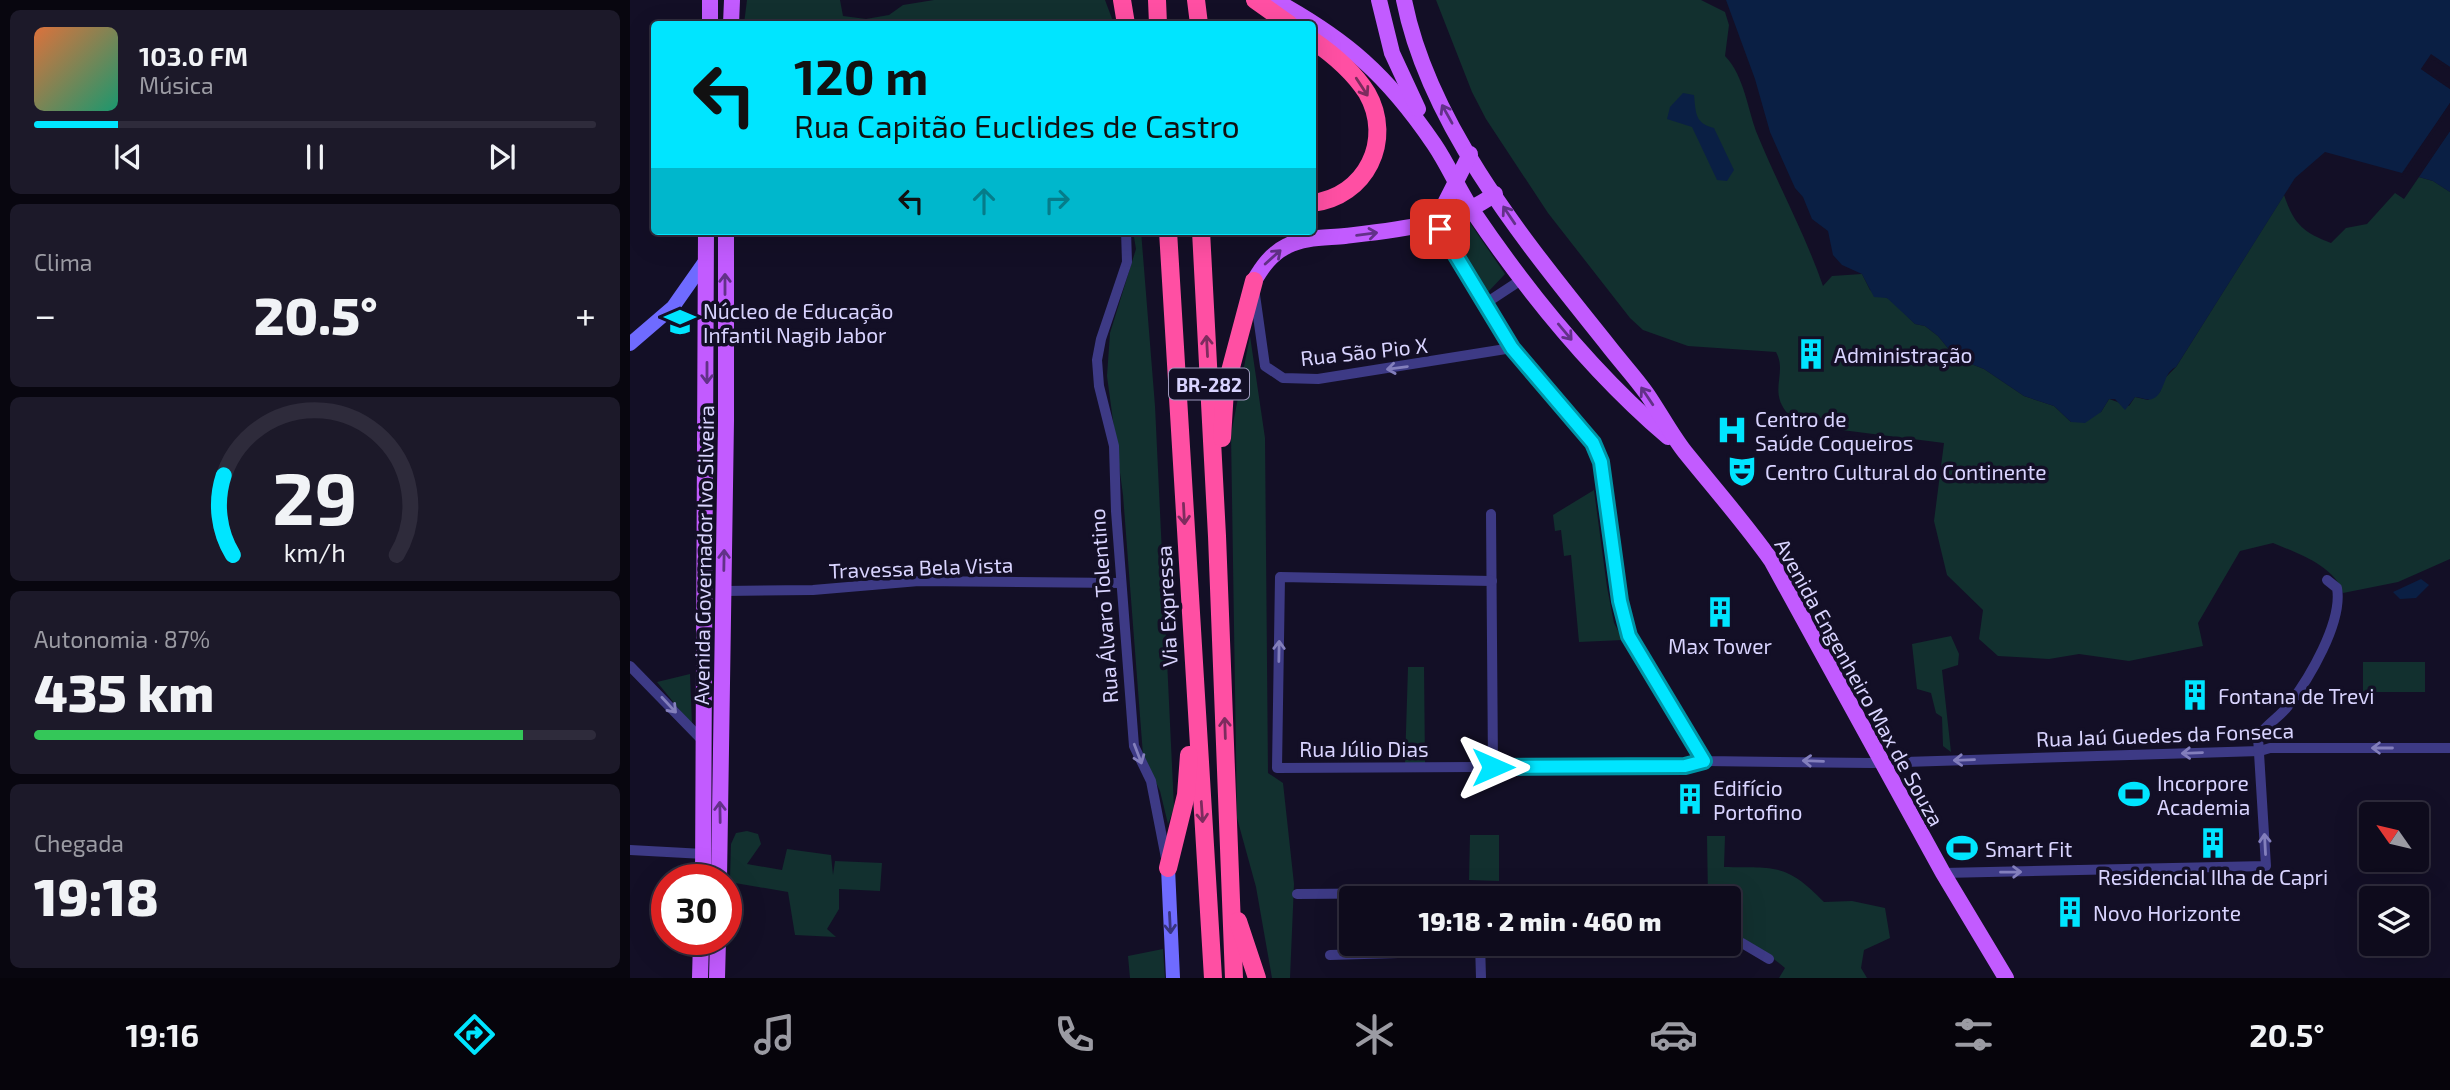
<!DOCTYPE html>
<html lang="pt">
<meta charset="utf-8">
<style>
:root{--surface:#0e0b1c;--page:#1c1929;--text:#f1f3f6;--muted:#9b9ba3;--line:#2e2b3b;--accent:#00e5ff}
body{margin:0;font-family:"Exo 2",sans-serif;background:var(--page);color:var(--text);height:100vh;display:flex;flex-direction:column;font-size:26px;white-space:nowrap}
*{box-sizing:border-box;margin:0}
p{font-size:23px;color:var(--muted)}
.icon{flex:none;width:38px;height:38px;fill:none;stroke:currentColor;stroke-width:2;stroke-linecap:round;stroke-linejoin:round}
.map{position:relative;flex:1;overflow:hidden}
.sheet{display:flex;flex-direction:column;gap:10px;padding:10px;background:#08060f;width:630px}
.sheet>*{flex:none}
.banner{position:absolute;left:21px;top:21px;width:665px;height:214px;border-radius:7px;box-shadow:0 7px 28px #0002,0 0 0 2px var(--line);background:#00e5ff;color:#111;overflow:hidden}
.needle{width:46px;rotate:304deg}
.buttons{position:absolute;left:1729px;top:802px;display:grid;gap:14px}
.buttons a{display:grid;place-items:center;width:70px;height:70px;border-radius:7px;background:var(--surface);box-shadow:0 7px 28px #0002,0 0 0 2px var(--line);font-size:35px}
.speed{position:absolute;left:21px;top:864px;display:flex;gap:14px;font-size:35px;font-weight:700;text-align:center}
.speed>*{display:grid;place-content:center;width:91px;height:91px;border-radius:50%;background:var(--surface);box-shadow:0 7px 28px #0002,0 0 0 2px var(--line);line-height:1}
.speed .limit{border:10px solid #d22;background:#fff;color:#111}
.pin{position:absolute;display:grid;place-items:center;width:60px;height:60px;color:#fff;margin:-30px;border-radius:14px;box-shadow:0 4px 10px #0006}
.me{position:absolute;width:77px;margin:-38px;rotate:90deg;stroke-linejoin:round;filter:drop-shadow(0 0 5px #0008)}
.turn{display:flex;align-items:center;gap:24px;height:147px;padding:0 28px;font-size:32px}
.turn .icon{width:91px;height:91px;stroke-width:2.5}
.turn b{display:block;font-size:49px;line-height:60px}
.lanes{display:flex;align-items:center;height:66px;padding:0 28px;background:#0003;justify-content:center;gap:35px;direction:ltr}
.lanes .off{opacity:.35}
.big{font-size:52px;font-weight:800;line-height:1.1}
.sheet .tile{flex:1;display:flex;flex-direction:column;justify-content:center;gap:10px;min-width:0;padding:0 24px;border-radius:10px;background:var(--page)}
.sheet .dial{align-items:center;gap:0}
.dial svg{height:182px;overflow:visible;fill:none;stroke:var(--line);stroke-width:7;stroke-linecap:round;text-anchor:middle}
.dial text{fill:var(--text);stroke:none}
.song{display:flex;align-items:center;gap:21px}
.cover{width:84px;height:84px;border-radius:10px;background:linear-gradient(135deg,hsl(20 70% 55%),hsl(160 70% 35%))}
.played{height:7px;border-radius:4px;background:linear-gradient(90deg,var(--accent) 15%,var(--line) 15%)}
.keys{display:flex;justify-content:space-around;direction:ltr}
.heat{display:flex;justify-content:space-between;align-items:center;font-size:38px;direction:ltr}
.charge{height:10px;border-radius:5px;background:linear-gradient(90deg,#34c759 87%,var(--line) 0)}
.trip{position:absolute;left:709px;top:886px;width:402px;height:70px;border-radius:7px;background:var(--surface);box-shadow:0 7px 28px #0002,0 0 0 2px var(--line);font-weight:800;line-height:70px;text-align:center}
.dock{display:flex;height:112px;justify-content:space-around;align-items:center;background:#06040b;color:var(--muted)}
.dock .icon{width:49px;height:49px}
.dock .active{color:var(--accent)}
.dock b{font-size:32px;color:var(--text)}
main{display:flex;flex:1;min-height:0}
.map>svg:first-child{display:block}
.green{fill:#12302f}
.water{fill:#0a1f44}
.pier{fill:#130f26}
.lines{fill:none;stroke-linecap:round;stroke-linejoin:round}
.street{stroke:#3d3a85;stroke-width:10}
.secondary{stroke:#6f6bff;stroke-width:14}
.primary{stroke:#c25bff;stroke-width:16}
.highway{stroke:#ff4fa3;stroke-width:18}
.oneway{stroke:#7d2c5e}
.oneway2{stroke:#623188}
.oneway3{stroke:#837fbc}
.oneway4{stroke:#38347d}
.route-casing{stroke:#0095a6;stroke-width:18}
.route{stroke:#00e5ff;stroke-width:12}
.labels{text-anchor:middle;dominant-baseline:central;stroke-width:7;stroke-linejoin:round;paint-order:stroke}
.shield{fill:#130f26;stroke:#9e99be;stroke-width:2}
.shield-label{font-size:19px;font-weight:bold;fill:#d9d4ff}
.poi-label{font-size:21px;fill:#d9d4ff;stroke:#130f26;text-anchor:start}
.street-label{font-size:21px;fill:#d9d4ff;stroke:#130f26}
</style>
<main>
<section class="sheet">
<div class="tile">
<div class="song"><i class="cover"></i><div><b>103.0 FM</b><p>Música</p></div></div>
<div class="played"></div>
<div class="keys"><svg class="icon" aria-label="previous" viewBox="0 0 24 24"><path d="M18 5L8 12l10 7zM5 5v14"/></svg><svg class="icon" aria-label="pause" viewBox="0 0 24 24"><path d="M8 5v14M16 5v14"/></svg><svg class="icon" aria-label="next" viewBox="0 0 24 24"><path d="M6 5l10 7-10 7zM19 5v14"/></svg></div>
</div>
<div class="tile"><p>Clima</p>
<div class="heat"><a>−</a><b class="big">20.5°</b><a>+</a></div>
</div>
<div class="tile dial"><svg viewBox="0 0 100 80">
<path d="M14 69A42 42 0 1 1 86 69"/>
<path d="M14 69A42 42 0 0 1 10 34" stroke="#00e5ff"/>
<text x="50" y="56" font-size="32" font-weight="700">29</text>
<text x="50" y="72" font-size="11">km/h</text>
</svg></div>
<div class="tile"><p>Autonomia · 87%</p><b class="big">435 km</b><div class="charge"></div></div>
<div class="tile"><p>Chegada</p><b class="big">19:18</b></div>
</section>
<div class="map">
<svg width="1820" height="978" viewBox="0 0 1820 978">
<rect width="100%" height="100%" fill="#130f26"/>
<g class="green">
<path d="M117,0H210L213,16L236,19L259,15L273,5L304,0H475L484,24H114Z"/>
<path d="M806,0H1071L1095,12L1099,25L1095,56C1115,77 1117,109 1128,136C1149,187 1175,234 1193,286L1202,276L1232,274L1240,290L1261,300L1285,324L1295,326L1308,336L1326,358L1354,369L1394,396L1424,406L1441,422L1471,412L1479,399L1499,406L1505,397L1518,400L1530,392L1533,380L1546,367L1654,195C1664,224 1672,232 1701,243L1716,228L1737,224L1765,193L1774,199L1789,177L1803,181L1820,192V559L1768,582L1713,593C1705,566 1667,553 1643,543L1610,551L1568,623L1573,646L1499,661L1449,654L1419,659L1368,656L1349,639L1353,610L1317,575L1304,521L1314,443L1204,429L1199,419L1159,415C1137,392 1158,373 1146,352L1058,346L1013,330L1000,318L918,213L856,119L842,92Z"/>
<path d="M838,220L875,274L858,292L819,225Z"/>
<path d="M503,231H511L525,406L544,808L538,824L530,791L513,755L493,495L477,376L480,333L506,249Z"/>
<path d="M620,336L635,438L638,773L653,783L664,884L660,978H642L626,887L607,818L601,434Z"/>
<path d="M964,490L977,587L984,623L993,640L949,642L941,555L934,556L931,530L925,531L923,515Z"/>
<path d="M1321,636L1329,654L1328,665L1312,670L1321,752L1313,746L1312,717L1306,713L1301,693L1287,689L1282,644Z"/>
<rect x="1733" y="662" width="62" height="30"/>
<path d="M778,667H794L795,763H775Z"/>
<path d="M60,674L62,725L27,682Z"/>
<path d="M117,831L128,834L131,844L117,864L152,870L157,849L201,855L203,875L205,861L252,863L250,891L209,889V909L197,929L206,937L165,935L158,892L105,883L100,878L101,844L106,833Z"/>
<path d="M840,835H869V881L839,880Z"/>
<path d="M1077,836H1095L1094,867C1146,868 1156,863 1194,902L1222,901L1255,908L1260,938L1234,950L1231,968L1237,978H1149L1155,968C1126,943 1115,947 1079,950V943H1099V898H1078Z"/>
<path d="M533,949L535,978H500L498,956Z"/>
</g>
<g class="water">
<path d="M1096,0H1820V67L1801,55L1791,69L1820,89V103L1772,173L1695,152L1665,178L1546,367C1532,373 1536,394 1522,399C1517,401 1511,397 1505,397L1495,410L1485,399H1479L1471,412L1455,423L1441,422L1424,406L1394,396L1354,369L1326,358L1308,336L1295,326L1285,324L1257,298L1244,297L1232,274L1212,265L1203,255L1198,231L1182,219L1173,197L1165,188L1140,132L1125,79Z"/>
<path d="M1053,93L1064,95C1066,114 1065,123 1084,128L1104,170L1097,181L1087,180L1062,127L1037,119L1040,107Z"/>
<path d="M1820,131V192L1803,181L1789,177Z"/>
<path d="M1791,579L1799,585L1786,598L1770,599L1763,592Z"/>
</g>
<g class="pier">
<path d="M1801,54L1820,67V70L1802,59L1796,68L1820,85V89L1791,69Z"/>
<path d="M1820,103V109L1775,175L1771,177Z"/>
<path d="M1820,128V131L1786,180V175Z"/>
</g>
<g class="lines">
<g class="street">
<path d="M806,221L853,305L882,348L963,443C987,497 981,572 998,632C1012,679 1054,716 1074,761L1242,763L1630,751L1640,748H1820"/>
<path d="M496,231L497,262L471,339L467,360L469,386L484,446L486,511L504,746L521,781L536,858"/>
<path d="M625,295L635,366L653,378L688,379L882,348"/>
<path d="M853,305L891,280"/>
<path d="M861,514L863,767"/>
<path d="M862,581L650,577L647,768L1055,766L1074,761"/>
<path d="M93,591L183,590L289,581L491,583"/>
<path d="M0,666L73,741"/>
<path d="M0,850L74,854"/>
<path d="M1313,873L1636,866L1628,737C1635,725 1650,717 1658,706C1679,679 1713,622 1707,588L1697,580"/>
<path d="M667,894L1077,891"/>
<path d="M850,943L851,978"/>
<path d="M700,955L1112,943L1139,959"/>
</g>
<g class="secondary">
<path d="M0,344L43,307L76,260"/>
<path d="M538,868L543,978"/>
</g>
<g class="primary">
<path d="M644,0C717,40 757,75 804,144C819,166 829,191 844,213C899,294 963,373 1038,437"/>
<path d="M749,0L762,53L788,109"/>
<path d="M774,0C799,127 898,245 977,344C990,361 1005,377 1017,394C1030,413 1041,434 1055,452C1084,488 1114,522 1141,560L1313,873L1376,978"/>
<path d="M80,24V0"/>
<path d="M101,24L102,0"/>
<path d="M806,221L840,154"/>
<path d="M624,281C632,267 641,254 657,246C674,237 696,238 715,236C767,230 822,225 865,194"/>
<path d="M73,880L76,231"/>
<path d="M89,880L96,421V231"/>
<path d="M70,978L71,940"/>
<path d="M87,978L88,940"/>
</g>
<g class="highway">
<path d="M492,0L496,24"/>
<path d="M527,0L528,24"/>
<path d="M566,0L569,24"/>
<path d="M625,0L659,24"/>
<path d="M682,40C704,55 723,71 737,93C764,140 736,197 682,203"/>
<path d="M538,231L583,978"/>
<path d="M571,231L587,536L604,978"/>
<path d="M592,438L595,390L624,281"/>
<path d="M538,868L556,795L559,755"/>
<path d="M608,921L627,978"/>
</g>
</g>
<defs><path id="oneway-shaft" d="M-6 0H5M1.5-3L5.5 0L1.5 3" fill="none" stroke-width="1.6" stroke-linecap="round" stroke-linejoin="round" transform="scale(1.75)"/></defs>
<g class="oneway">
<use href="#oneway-shaft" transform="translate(732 87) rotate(57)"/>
<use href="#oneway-shaft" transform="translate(577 346) rotate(-93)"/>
<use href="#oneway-shaft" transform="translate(554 514) rotate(87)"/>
<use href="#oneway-shaft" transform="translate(595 728) rotate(-92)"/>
<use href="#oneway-shaft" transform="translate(572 812) rotate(86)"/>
</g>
<g class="oneway2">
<use href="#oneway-shaft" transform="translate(817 114) rotate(-119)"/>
<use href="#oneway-shaft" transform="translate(879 215) rotate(-124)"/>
<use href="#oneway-shaft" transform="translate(737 234) rotate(-7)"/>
<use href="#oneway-shaft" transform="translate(643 257) rotate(-42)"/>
<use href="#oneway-shaft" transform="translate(95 284) rotate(-90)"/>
<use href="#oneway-shaft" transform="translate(935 332) rotate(50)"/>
<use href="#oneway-shaft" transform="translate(77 373) rotate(90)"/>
<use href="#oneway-shaft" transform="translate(1017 396) rotate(-124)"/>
<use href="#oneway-shaft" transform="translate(94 560) rotate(-89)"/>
<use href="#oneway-shaft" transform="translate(90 812) rotate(-91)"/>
</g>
<g class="oneway3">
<use href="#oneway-shaft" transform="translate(767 368) rotate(172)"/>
<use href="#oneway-shaft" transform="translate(649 651) rotate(-89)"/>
<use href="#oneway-shaft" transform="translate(39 705) rotate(47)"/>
<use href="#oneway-shaft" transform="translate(1752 748) rotate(180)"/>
<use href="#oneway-shaft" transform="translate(1562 753) rotate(178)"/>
<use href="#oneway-shaft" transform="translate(508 754) rotate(69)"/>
<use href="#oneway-shaft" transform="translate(1334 760) rotate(178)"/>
<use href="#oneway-shaft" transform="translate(1183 761) rotate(-178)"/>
<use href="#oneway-shaft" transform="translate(1635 844) rotate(-93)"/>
<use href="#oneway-shaft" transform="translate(1381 872) rotate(-1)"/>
</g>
<use class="oneway4" href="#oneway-shaft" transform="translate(540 923) rotate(87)"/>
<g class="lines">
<defs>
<path id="route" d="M810,229L882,348L963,443L971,462L990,601L999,636L1074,761L1055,766L863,767"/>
</defs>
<use href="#route" class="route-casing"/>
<use href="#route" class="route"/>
</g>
<defs>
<symbol id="school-bare" viewBox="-9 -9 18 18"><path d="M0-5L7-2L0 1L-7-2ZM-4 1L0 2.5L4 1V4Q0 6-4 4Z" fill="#00e5ff" stroke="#130f26" stroke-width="2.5" paint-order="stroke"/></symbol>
<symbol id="building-bare" viewBox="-9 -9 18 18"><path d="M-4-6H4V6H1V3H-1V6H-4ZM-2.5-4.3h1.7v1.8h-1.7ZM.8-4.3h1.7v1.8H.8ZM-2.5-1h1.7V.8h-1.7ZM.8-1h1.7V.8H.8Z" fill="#00e5ff" stroke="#130f26" stroke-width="2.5" paint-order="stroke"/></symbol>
<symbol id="hospital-bare" viewBox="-9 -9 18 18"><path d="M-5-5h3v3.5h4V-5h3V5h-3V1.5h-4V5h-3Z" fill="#00e5ff" stroke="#130f26" stroke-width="2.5" paint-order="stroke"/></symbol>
<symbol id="theatre-bare" viewBox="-9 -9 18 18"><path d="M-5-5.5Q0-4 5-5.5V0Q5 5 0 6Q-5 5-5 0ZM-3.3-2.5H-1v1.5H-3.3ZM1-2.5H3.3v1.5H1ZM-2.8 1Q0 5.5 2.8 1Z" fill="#00e5ff" stroke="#130f26" stroke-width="2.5" paint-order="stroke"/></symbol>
<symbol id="stadium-bare" viewBox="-9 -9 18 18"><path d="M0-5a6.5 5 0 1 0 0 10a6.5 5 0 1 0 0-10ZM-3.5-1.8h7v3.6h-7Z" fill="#00e5ff" stroke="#130f26" stroke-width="2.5" paint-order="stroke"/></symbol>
</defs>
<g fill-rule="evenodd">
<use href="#school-bare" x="28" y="300" width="44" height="44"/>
<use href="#building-bare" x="1159" y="332" width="44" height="44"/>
<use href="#hospital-bare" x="1080" y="408" width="44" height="44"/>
<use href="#theatre-bare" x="1090" y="449" width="44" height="44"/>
<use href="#building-bare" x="1068" y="590" width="44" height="44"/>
<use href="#building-bare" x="1543" y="673" width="44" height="44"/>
<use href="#stadium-bare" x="1482" y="772" width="44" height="44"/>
<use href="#building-bare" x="1038" y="777" width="44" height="44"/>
<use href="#building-bare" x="1561" y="821" width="44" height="44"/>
<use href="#stadium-bare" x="1310" y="826" width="44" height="44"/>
<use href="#building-bare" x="1418" y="890" width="44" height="44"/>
</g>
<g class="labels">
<rect class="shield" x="539" y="368.5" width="80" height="31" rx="5"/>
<g class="shield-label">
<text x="579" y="384">BR-282</text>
</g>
<g class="poi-label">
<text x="73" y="310">Núcleo de Educação<tspan x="73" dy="24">Infantil Nagib Jabor</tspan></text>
<text x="1204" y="354">Administração</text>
<text x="1125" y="418">Centro de<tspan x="1125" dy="24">Saúde Coqueiros</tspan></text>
<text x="1135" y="471">Centro Cultural do Continente</text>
<text x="1090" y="645" text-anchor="middle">Max Tower</text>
<text x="1588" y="695">Fontana de Trevi</text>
<text x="1527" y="782">Incorpore<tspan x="1527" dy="24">Academia</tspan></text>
<text x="1083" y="787">Edifício<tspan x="1083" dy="24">Portofino</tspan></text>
<text x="1355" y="848">Smart Fit</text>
<text x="1583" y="876" text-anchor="middle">Residencial Ilha de Capri</text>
<text x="1463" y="912">Novo Horizonte</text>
</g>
<g class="street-label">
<text transform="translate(734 351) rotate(-6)">Rua São Pio X</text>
<text transform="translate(73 555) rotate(-89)">Avenida Governador Ivo Silveira</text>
<text transform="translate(291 567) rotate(-2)">Travessa Bela Vista</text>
<text transform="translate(473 606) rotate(-94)">Rua Álvaro Tolentino</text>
<text transform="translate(536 606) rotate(-93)">Via Expressa</text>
<text transform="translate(1230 682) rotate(61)">Avenida Engenheiro Max de Souza</text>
<text transform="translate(1535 734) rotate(-2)">Rua Jaú Guedes da Fonseca</text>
<text x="734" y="748">Rua Júlio Dias</text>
</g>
</g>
</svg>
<div class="buttons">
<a><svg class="needle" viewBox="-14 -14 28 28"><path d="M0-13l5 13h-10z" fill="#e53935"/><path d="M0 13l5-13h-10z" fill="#9b9ba3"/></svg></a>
<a><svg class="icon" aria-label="layers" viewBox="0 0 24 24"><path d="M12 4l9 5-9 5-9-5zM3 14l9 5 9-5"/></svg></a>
</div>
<div class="speed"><div class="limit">30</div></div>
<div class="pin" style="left:810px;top:229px;background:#d93025"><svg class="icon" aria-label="arrive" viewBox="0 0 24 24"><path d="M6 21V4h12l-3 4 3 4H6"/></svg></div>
<svg class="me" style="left:863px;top:767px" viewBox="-20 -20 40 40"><path d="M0-17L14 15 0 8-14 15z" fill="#00e5ff" stroke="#fff" stroke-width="4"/></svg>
<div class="trip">19:18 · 2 min · 460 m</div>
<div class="banner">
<div class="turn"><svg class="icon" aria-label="left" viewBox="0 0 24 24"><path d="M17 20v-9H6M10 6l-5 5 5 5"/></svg><div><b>120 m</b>Rua Capitão Euclides de Castro</div></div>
<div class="lanes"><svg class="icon" aria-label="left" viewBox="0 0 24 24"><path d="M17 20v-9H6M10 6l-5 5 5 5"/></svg><svg class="icon off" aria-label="ahead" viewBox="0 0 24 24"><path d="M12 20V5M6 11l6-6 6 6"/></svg><svg class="icon off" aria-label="right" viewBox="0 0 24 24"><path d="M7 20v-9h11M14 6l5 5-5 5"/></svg></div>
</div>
</div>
</main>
<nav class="dock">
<b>19:16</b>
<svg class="icon active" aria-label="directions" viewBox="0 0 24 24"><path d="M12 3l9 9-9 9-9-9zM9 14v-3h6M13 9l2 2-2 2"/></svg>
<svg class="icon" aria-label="music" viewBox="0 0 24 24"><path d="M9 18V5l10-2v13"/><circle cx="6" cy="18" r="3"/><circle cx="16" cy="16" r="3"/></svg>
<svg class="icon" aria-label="phone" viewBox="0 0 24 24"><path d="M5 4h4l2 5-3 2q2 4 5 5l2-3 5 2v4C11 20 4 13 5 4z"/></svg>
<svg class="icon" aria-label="climate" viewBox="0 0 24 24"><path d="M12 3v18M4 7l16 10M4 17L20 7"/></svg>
<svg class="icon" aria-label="car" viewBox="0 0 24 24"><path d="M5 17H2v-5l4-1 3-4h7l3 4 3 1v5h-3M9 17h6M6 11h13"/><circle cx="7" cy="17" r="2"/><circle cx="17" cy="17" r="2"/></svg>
<svg class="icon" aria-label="filters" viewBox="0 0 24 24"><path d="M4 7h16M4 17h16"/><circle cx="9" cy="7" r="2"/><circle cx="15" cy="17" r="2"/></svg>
<b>20.5°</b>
</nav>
